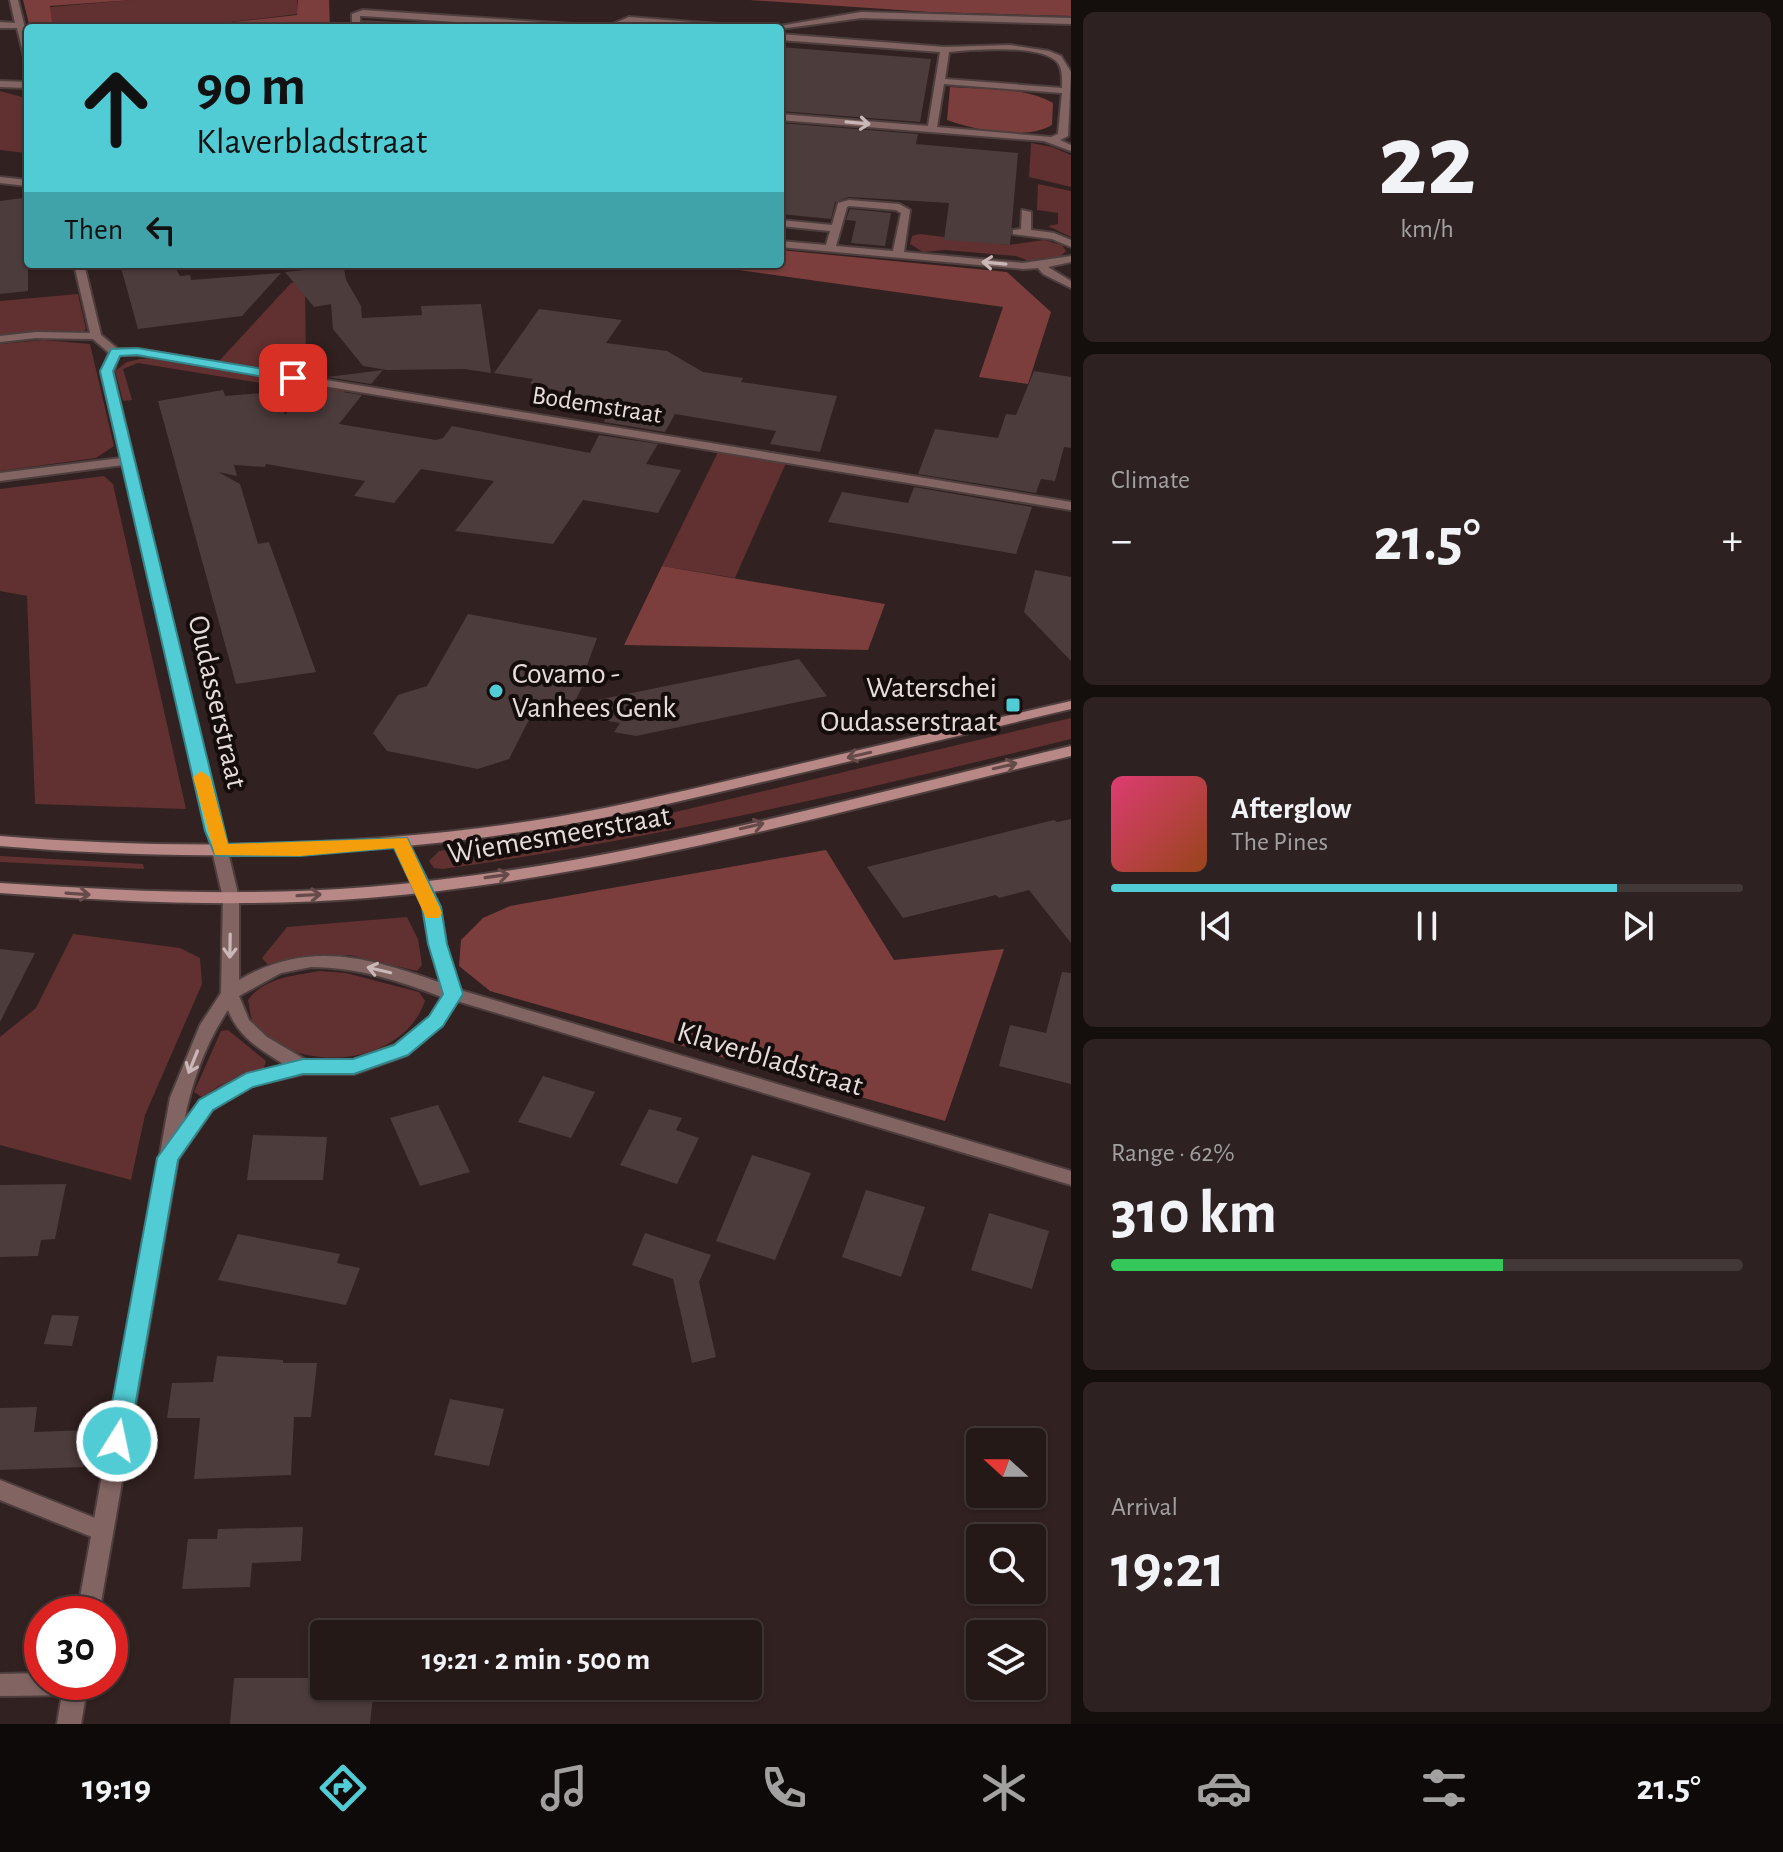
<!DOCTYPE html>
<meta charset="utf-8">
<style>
:root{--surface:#251918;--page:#2d2221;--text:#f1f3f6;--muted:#a3a0a2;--line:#423837;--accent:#51ccd4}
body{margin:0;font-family:"Alegreya Sans",sans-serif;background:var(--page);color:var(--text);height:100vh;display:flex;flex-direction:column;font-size:30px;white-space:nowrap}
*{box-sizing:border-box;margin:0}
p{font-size:26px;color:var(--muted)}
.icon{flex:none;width:44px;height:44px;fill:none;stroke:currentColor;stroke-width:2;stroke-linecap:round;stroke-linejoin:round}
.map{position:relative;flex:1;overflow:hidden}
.panel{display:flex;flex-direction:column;gap:12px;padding:12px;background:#140e0d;width:712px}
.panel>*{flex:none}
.guide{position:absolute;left:24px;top:24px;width:760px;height:244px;border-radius:8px;box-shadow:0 2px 6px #0004,0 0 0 2px var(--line);background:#51ccd4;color:#111;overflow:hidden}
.needle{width:52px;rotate:291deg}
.buttons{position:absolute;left:966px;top:1428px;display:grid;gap:16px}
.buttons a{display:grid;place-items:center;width:80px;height:80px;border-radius:8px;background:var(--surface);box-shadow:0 2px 6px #0004,0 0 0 2px var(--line);font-size:40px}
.speed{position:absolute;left:24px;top:1596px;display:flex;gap:16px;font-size:40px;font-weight:700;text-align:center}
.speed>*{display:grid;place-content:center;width:104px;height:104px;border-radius:50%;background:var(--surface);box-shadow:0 2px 6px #0004,0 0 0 2px var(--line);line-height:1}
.speed .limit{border:12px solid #d22;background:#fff;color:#111}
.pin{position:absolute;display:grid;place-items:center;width:68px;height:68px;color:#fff;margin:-34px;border-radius:16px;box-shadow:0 4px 12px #0006}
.me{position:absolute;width:88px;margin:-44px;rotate:10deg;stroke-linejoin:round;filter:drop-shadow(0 0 6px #0008)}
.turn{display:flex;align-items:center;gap:28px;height:168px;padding:0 40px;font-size:36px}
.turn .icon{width:104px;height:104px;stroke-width:2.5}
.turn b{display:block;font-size:56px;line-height:68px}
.then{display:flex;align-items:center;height:76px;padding:0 40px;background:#0003;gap:16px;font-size:30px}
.big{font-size:60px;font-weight:700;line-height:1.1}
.panel .widget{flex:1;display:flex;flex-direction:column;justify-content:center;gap:12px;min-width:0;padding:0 28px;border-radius:12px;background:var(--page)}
.panel .dial{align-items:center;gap:0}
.dial b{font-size:104px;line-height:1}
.song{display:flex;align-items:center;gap:24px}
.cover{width:96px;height:96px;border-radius:12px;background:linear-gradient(135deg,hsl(340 70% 55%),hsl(20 70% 35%))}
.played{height:8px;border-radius:4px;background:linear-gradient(90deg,var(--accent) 80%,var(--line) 80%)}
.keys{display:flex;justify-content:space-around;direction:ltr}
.heat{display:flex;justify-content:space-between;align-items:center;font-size:44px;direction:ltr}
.charge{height:12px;border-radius:6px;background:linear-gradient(90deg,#34c759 62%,var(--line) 0)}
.trip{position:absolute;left:310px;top:1620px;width:452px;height:80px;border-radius:8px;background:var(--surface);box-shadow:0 2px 6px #0004,0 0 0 2px var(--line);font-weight:700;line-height:80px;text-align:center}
.tabs{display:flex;height:128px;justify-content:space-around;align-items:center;background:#0f0a0a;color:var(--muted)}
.tabs .icon{width:56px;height:56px}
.tabs .on{color:var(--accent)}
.tabs b{font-size:36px;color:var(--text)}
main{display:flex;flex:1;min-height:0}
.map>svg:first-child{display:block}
.green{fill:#613030}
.forest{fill:#7b3e3d}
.building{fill:#4d3c3c}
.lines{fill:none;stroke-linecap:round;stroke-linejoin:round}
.service-casing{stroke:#4e3f3e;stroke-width:4}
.minor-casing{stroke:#4e3f3e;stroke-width:4}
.secondary-casing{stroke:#4e3f3e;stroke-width:4}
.service{fill:#826563;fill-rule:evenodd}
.minor{fill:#826563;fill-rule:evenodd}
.secondary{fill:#b78886;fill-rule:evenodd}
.oneway{stroke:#c9b8b7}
.oneway2{stroke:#664a49}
.route{fill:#51ccd4;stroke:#35858a;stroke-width:2}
.slow{fill:#f59e0b}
.poi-dot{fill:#51ccd4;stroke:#140d0c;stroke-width:3}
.labels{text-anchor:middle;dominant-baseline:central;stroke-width:8;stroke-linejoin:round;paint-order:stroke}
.far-street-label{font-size:26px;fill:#e7dcdb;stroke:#140d0c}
.poi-label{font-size:30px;fill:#e7dcdb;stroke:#140d0c;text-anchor:start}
.street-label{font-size:30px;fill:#e7dcdb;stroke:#140d0c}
</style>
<main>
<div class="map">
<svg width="1071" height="1724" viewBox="0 0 1071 1724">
<rect width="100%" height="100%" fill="#312120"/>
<g class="green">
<path d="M132,0H297L298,14L178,28H53L50,7Z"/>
<path d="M0,91L22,97L28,117V159L26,153L0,150Z"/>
<path d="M1031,143L1052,147L1071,155V187L1029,177Z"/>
<path d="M1038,184L1071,191V237L1048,226L1058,224V213L1037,210Z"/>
<path d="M920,234L1009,245L1044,240L1062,245L1066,251L1060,257L1029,261L1016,256L945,250L923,252L910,244L912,236Z"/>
<path d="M305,281L306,369L304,375L219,361L291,283Z"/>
<path d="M78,294L86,329L84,331L0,336V301Z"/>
<path d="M43,340L90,344L114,446L96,458L0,471V344Z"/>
<path d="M140,359H151L345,391L341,396L138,363L123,369L132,400L123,401L115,371L127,362Z"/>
<path d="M718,452L786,463L735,578L662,566Z"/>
<path d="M104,476L113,484L186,809L35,804L27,596L0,591V489Z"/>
<path d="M1071,718V739C863,790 655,839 443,869L434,868L429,861L439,851L671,813Z"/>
<path d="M0,856L143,864L144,869L0,862Z"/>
<path d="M407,917L418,939L422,965L417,971L350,955L303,957L268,965L262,958L287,927Z"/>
<path d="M73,934L180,948L200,958L202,984L145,1115L131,1180L0,1145V1037L36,1008Z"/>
<path d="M320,971L346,973L419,992L425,1001C406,1056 332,1070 283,1047C272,1041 260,1036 254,1025C250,1018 250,1008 248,1000C265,977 293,976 320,971Z"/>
<path d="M228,1030L266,1061L263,1071L220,1085L202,1097L194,1092L221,1031Z"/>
</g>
<g class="forest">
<path d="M23,0H132L50,6L53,28H30Z"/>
<path d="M298,0H329L330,28H178L297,15Z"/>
<path d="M749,0H1071V16L929,12Z"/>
<path d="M950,87C983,90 1024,86 1053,103L1052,125C1024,141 976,130 947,120Z"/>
<path d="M780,250L1007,272L1051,312L1028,384L979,377L1003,307L696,264H780Z"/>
<path d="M662,566L885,604L868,650L624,645Z"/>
<path d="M826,850L894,960L1004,949L945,1121L490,991L459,966L461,940L483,918L510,906Z"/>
</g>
<g class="building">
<path d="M780,47L931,59L920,122L780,111Z"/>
<path d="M780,123L918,134L916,144L1018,153L1010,245L944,240L949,203L849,197L835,202L831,219L780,214Z"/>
<path d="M23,198L28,224V291L0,294V201Z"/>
<path d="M850,209L891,213L885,246L851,243L856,221L846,220Z"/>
<path d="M120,264H173L180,276L190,275L191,280L281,273L242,316L138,329Z"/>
<path d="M324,264H343L346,280L361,306L362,318L422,315L421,306L481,304L491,373L464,369L387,370L363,366L333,329L331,304L314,307L285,272L316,269Z"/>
<path d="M539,309L622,320L606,343L667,351L703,372L743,378L741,382L837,396L820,452L770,444L776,431L675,414L665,432L604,422L613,403L538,386L530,383L533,379L494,373Z"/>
<path d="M383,370L371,384L327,377Z"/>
<path d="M1034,371L1071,377V448L1064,447L1055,481L1041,479L1036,493L918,474L935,429L998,438L1006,414L1016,415Z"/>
<path d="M310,387L362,395L339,424L436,440L443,438L452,426L590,453L599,435L658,444L646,464L681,470L658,513L583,500L553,544L455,531L494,481L421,469L394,503L354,496L365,481L266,464L265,467L234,465L237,476L218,472L240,484L258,544L269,542L316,672L236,684L158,401L223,390L225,396L277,392L285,415Z"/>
<path d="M914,487L1032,507L1016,554L828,522L842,492L908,503Z"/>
<path d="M1035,570L1071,577V661L1024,612Z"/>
<path d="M468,614L597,638L585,671L590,672L573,705L799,659L827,696L636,736L614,732L620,723L535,708L509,759L478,769L387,751L373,733L398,695L427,686Z"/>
<path d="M1071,819V943L1029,890L999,898L996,895L903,918L867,867L1054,820L1057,822Z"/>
<path d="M0,949L35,953L0,1022Z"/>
<path d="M1062,972L1071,973V1084L999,1066L1010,1025L1046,1033Z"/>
<path d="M543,1076L595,1092L571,1138L518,1122Z"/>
<path d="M438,1105L470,1172L420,1186L390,1118Z"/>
<path d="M649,1109L682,1118L676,1130L699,1138L677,1184L620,1165Z"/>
<path d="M253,1135L327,1137L323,1180H247Z"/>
<path d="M752,1155L811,1173L775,1260L716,1241Z"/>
<path d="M66,1184L55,1239L41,1240L38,1256L0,1257V1185Z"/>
<path d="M866,1190L925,1207L901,1277L842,1257Z"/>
<path d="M989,1213L1049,1231L1032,1289L971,1270Z"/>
<path d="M645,1233L711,1255L699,1282L716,1357L692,1363L673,1279L632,1265Z"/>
<path d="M238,1234L340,1254L337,1263L360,1268L346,1305L218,1280Z"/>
<path d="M52,1315L79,1316L72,1346L44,1344Z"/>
<path d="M217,1356L283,1360V1363H317L311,1417H294L291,1475L194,1479L200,1418H167L172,1383L213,1382Z"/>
<path d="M450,1399L504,1409L489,1466L434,1455Z"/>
<path d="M37,1407L34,1432L89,1430L83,1467L0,1470V1408Z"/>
<path d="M303,1527L301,1561L252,1563L250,1587L182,1589L188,1539H217L218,1529Z"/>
<path d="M234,1678H324V1686H352L351,1696H373L370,1724H230Z"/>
</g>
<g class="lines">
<defs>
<g id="service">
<path d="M363,10L587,25L591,28H549L363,16H360V22L415,25L419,28H352V14Z"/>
<path d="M861,12L1071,18V24L861,18L780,29L768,28Z"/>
<path d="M629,17L729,25L733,28L630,23L615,28H603Z"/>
<path d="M780,34L945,47L1010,45L1049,51L1061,56L1071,72L1068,136L1060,140L1071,145V151L1044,141L780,120V114L928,126L940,52L780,40ZM971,50C992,49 1044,46 1058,63C1063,70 1062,80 1062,88L945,79L949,52ZM944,84L1062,93L1058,134L1051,137L937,127Z"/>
<path d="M849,200L899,204L910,210L904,252L1023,263L1071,256V262L1048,267L1071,281V288L1043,274L1038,268L1023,269L780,247V241L826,245L830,231L780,226V220L832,225L838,203ZM849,206L896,210L901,213L893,251L836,246L847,207Z"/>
<path d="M1022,210L1031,212V230L1054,233L1071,240V247L1052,239L1013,234V230L1021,229Z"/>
<path d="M0,1480L110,1524L113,1531L110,1538L102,1541L0,1500Z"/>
<path d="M42,1673V1682L88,1684L84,1692L76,1695L0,1696V1674Z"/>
</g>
<g id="minor">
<path d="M10,0H18L28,40V60L24,57L17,28H0V22L15,23Z"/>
<path d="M0,81L28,82V88L0,87Z"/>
<path d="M0,177L28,180V186L0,183Z"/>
<path d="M74,264H84L101,335L118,349H137L1071,502V510L137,355H119L113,373L239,898V980C309,939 370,958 441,983L430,945L424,907L392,842L400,837L408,842L440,907L446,945L460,990L1071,1171V1185L457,1001L442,1025L407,1055L354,1074H303L252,1086L212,1110L178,1159L99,1614H77L170,1098L200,1025L221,993L223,898L123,465L0,481V473L121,458L101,373L109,353L93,339L36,338L0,342V336L36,332L90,333ZM311,967C358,967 399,981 442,997L430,1017L395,1045L353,1060H306L267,1037L249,1020L239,996L281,973ZM228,1010C239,1038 261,1050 285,1065L241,1076L200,1100L184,1122C191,1084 206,1042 228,1010Z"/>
<path d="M64,1682H88L81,1724H57Z"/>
</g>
<g id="secondary">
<path d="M1071,701V709C971,733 871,756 771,780C701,796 631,814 559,826C374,858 186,862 0,846V836C186,851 372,847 556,817C628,805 699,787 770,771C870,747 971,724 1071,701Z"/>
<path d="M1071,746V756C839,811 606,879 368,898C245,908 122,902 0,893V883C122,891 245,897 368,887C606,868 839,801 1071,746Z"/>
</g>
</defs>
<use href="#service" class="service-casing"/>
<use href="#minor" class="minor-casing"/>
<use href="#secondary" class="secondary-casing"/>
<use href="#service" class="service"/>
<use href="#minor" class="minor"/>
<use href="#secondary" class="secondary"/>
</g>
<defs><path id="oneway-shaft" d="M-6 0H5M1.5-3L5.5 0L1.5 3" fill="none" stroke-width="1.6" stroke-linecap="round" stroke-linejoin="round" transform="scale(2)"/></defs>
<g class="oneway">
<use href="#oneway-shaft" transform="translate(858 123) rotate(5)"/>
<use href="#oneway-shaft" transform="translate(994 263) rotate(-175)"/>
<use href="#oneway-shaft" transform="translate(230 946) rotate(91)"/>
<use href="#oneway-shaft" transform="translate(379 970) rotate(-167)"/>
<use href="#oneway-shaft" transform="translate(193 1062) rotate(112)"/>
</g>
<g class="oneway2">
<use href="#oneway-shaft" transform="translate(859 755) rotate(167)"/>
<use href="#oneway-shaft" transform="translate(1005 766) rotate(-13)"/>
<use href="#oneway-shaft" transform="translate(752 826) rotate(-13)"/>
<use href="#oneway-shaft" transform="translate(497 876) rotate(-8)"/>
<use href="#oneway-shaft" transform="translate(78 894) rotate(4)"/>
<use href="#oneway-shaft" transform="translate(309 895) rotate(-3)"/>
</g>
<path class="route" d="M137,348L293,374L300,378L293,382L137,355L120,356L113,371L228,844L407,838L441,907L447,944L463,994L443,1026L408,1055L354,1074H303L253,1087L213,1110L178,1160L129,1441L126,1448L117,1452L109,1448L105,1441L157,1158L199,1100L247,1073L303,1059H353L394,1045L429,1016L443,994L428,944L422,907L394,848L300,856H221L215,855L205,831L100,371L111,349Z"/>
<path class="slow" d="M201,771L210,777L228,844L407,838L442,913L439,918H426L394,848L300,856L215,855L193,777Z"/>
<g class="poi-dot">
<circle cx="496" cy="691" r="8"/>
<rect x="1005" y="697" width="16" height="16" rx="4"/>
</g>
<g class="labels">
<g class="far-street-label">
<text transform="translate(597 405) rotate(9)">Bodemstraat</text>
</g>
<g class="poi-label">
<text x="512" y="674">Covamo -<tspan x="512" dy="34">Vanhees Genk</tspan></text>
<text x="997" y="688" text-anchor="end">Waterschei<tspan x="997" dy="34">Oudasserstraat</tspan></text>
</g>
<g class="street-label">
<text transform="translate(217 702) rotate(77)">Oudasserstraat</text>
<text transform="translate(559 835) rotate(-10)">Wiemesmeerstraat</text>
<text transform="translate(770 1059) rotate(17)">Klaverbladstraat</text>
</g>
</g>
</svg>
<div class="buttons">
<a><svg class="needle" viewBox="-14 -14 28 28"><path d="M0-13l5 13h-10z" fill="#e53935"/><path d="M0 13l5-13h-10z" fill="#a3a0a2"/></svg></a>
<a><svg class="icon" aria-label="search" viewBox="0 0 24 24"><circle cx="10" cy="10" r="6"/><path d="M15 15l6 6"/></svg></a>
<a><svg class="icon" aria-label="layers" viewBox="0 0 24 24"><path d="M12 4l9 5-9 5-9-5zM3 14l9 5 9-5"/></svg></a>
</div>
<div class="speed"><div class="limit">30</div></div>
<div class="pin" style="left:293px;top:378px;background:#d93025"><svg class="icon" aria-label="arrive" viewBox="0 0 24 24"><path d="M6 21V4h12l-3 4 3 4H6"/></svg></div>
<svg class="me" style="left:117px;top:1441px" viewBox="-20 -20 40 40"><circle r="17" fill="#51ccd4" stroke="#fff" stroke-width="3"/><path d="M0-11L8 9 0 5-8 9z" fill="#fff"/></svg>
<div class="trip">19:21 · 2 min · 500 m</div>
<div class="guide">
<div class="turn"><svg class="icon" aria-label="ahead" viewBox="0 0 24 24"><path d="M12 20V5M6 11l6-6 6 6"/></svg><div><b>90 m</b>Klaverbladstraat</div></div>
<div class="then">Then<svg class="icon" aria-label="left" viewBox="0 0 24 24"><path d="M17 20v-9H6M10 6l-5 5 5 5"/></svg></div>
</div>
</div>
<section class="panel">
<div class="widget dial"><b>22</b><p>km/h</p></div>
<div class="widget"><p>Climate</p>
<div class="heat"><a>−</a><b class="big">21.5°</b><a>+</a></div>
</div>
<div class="widget">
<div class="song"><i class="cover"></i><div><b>Afterglow</b><p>The Pines</p></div></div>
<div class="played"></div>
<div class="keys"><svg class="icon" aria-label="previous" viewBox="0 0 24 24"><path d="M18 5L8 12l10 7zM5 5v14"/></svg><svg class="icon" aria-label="pause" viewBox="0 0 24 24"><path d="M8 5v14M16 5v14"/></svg><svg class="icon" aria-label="next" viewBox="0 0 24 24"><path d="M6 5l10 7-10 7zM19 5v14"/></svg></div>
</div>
<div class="widget"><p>Range · 62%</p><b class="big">310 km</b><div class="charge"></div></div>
<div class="widget"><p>Arrival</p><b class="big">19:21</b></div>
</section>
</main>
<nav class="tabs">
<b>19:19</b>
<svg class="icon on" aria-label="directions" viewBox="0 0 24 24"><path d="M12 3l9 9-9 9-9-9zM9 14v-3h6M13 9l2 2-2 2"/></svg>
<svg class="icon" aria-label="music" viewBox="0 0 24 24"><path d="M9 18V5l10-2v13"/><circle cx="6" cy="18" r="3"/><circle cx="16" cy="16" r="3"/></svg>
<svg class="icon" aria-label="phone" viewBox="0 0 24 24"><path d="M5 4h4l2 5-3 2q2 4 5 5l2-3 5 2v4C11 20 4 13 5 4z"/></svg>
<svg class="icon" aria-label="climate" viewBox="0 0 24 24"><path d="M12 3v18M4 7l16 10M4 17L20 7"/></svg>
<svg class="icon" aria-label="car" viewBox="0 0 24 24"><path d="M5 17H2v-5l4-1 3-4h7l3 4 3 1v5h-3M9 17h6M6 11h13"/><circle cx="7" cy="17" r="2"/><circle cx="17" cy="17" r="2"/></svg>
<svg class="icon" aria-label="filters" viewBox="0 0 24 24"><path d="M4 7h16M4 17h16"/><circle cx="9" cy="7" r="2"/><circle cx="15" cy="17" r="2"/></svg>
<b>21.5°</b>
</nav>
